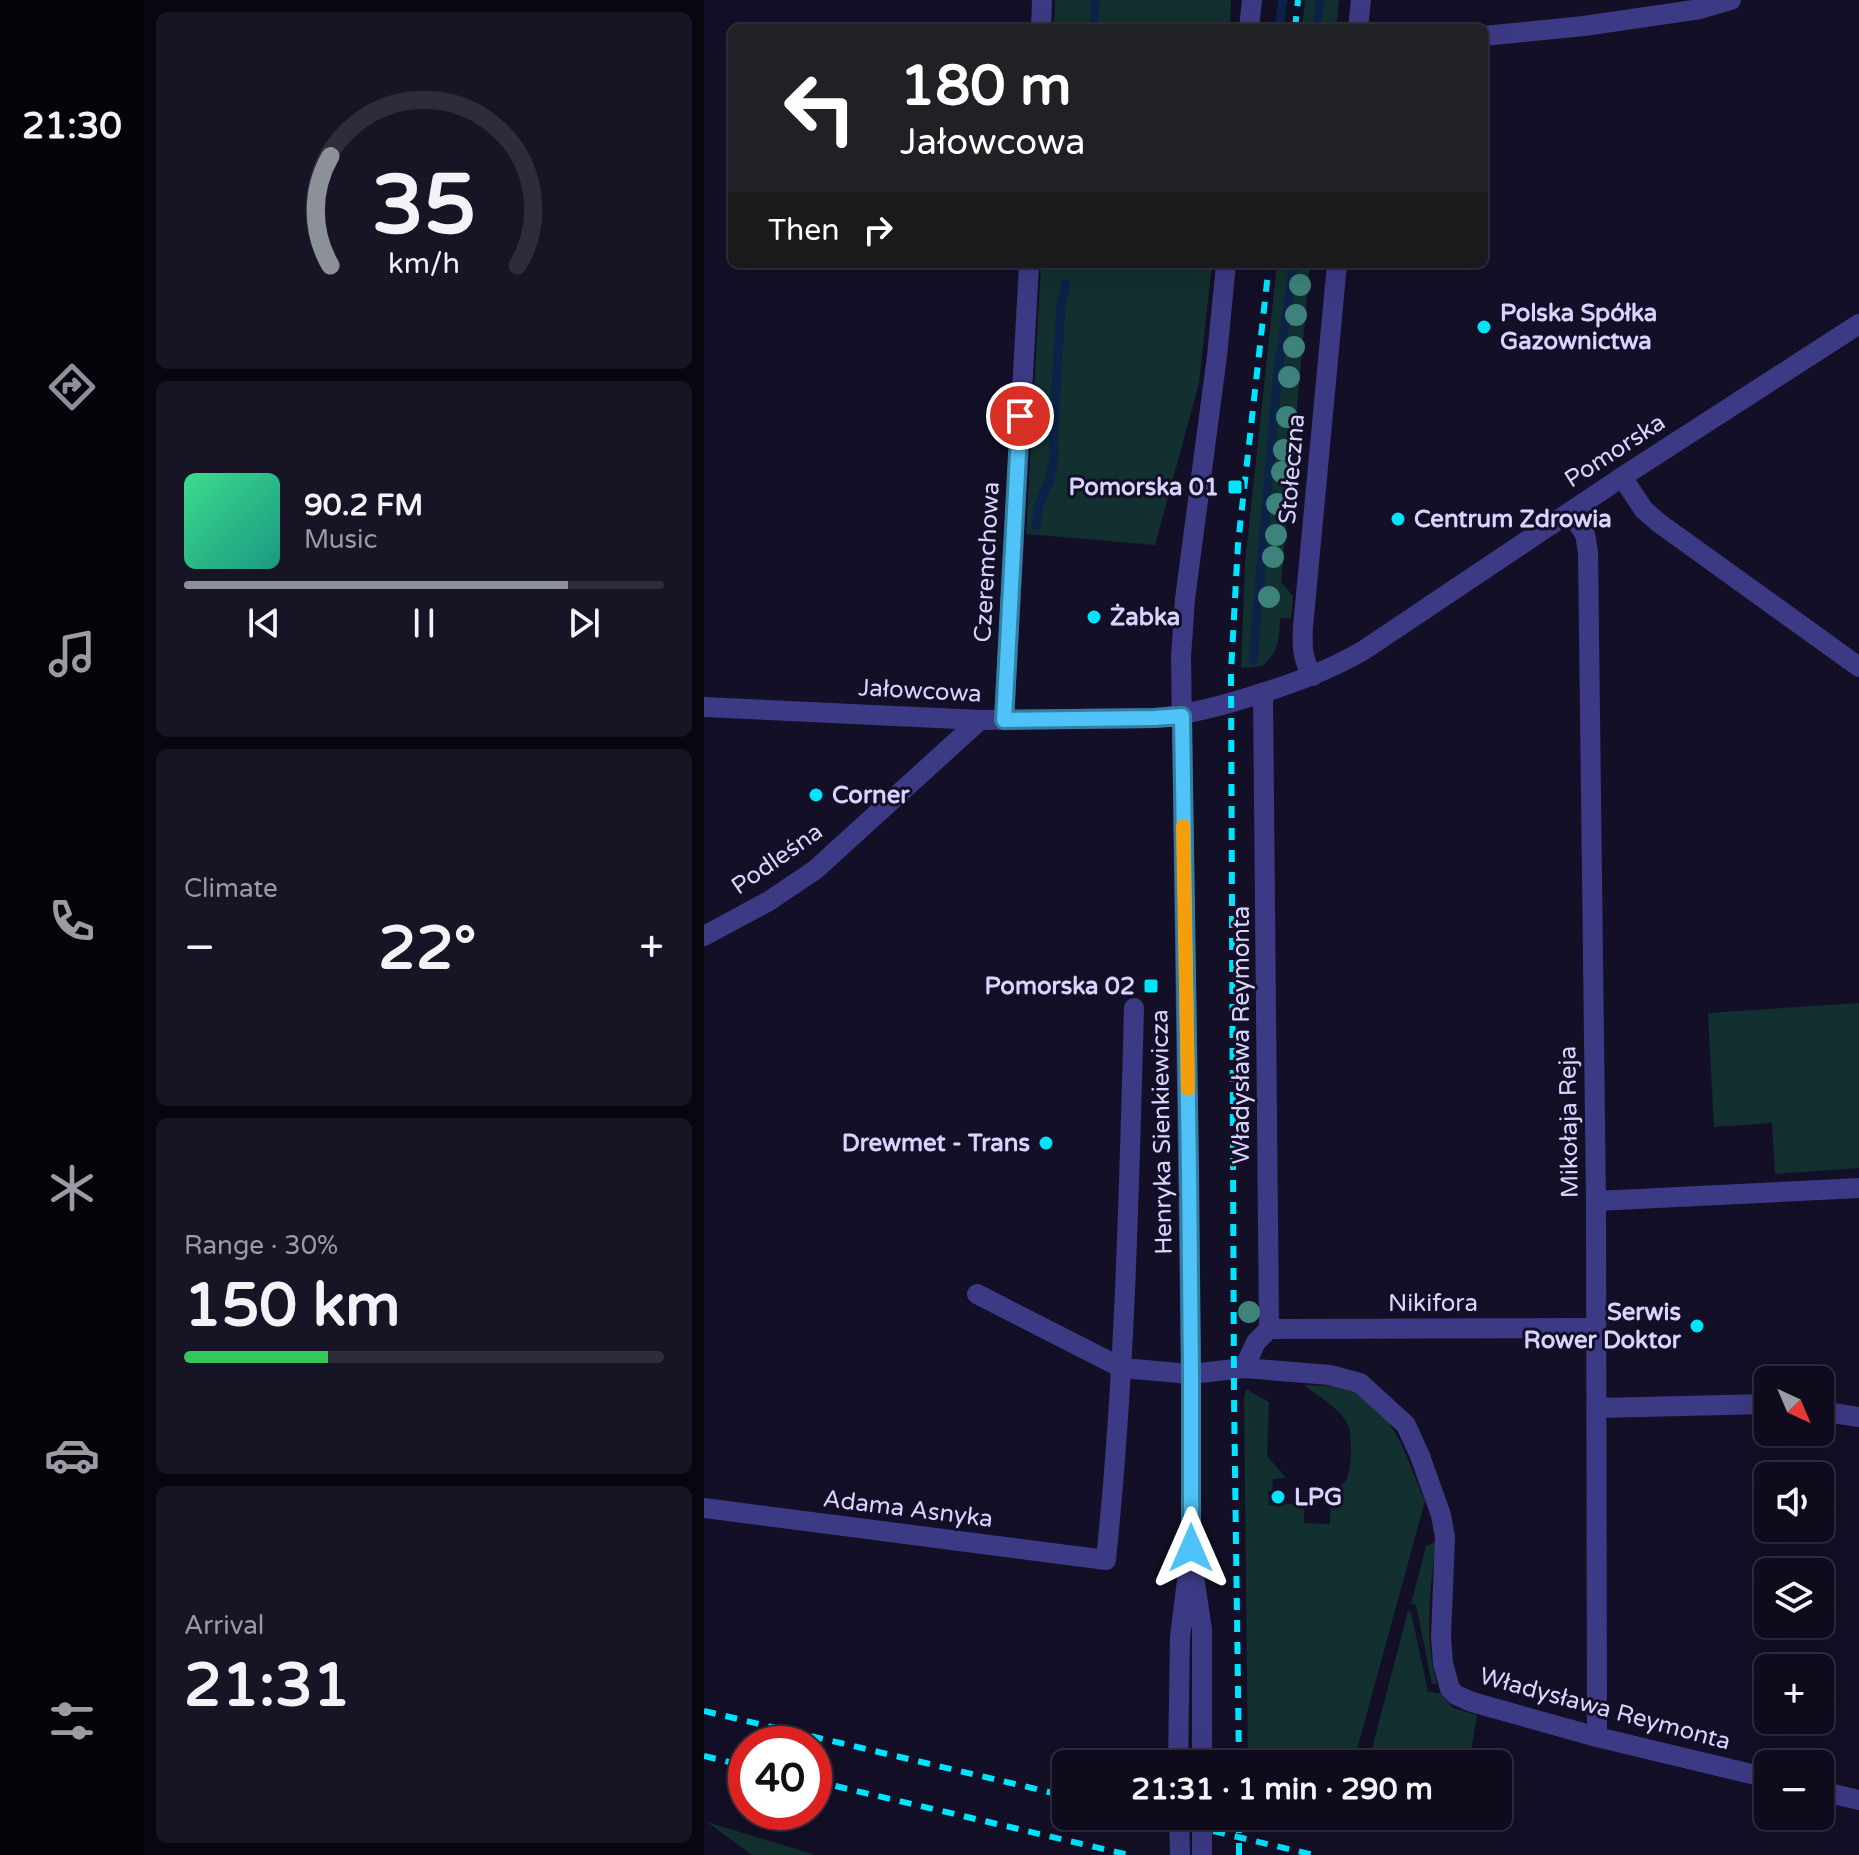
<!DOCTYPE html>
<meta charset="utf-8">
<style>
:root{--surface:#0e0b1c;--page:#171425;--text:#f1f3f6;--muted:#9b9ba3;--line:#2e2b3b;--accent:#8c9099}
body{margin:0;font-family:"Varela Round",sans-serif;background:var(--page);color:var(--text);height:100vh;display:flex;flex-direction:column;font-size:30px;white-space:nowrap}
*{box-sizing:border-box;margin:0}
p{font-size:26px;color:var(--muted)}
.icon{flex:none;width:44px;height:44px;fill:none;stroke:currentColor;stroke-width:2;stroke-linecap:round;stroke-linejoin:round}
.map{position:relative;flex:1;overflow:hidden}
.details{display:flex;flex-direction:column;gap:12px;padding:12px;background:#08060f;width:560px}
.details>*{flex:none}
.banner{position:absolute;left:24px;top:24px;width:760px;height:244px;border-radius:12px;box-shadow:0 8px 32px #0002,0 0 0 2px var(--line);background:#202124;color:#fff;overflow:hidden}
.needle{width:52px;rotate:136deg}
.fabs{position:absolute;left:1050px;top:1366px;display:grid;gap:16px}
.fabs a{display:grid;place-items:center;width:80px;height:80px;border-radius:12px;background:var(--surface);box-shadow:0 8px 32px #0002,0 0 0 2px var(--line);font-size:40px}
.speed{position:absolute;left:24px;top:1726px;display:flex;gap:16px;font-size:40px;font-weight:700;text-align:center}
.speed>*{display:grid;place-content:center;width:104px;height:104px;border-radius:50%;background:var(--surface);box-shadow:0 8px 32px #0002,0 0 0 2px var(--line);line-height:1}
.speed .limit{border:12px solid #d22;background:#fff;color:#111}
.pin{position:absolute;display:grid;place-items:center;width:68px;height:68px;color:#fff;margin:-34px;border:4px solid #fff;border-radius:50%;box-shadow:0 2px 8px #0007}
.me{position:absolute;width:88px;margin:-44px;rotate:0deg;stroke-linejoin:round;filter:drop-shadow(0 0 6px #0008)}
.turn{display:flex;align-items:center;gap:28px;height:168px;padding:0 40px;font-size:36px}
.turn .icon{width:104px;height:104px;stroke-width:2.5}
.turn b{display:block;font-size:56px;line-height:68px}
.then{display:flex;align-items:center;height:76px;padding:0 40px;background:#0003;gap:16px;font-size:30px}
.big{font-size:60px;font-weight:700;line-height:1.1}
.details .card{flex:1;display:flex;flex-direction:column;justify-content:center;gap:12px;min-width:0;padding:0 28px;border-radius:12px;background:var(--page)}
.details .dial{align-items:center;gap:0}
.dial svg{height:208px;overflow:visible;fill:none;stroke:var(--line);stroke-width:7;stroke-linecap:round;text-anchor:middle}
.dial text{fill:var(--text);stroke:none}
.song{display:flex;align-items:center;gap:24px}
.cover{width:96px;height:96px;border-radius:12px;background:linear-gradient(135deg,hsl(150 70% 55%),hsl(170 70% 35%))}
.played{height:8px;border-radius:4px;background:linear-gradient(90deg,var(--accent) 80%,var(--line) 80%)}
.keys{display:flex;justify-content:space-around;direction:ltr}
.heat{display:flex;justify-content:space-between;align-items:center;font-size:44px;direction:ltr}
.charge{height:12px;border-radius:6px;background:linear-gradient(90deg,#34c759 30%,var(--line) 0)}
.trip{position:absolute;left:348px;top:1750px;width:460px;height:80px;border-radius:12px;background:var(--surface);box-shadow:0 8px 32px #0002,0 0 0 2px var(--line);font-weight:700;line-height:80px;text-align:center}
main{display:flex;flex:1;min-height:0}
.tab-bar{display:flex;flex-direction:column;width:144px;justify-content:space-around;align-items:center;background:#06040b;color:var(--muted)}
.tab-bar .icon{width:56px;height:56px}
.tab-bar .on{color:var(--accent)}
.tab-bar b{font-size:36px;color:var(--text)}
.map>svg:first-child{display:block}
.green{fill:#12302f}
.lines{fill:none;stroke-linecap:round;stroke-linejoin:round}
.stream{stroke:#0c2248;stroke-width:9}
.minor{stroke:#3d3a85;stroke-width:20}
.rail{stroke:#00e5ff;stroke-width:6;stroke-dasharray:12 10;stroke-linecap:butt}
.minor-bridge{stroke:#3d3a85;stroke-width:20}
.tree{fill:#3d827b}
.route-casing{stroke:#337fa1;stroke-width:20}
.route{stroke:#4fc3f7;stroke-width:14}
.slow{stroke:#f59e0b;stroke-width:14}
.poi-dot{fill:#00e5ff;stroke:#130f26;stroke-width:3}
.labels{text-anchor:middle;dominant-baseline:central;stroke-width:6;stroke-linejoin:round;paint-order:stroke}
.poi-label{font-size:24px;font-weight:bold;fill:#d9d4ff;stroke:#130f26;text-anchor:start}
.street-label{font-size:24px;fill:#d9d4ff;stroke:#130f26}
</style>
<main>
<nav class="tab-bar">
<b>21:30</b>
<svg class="icon on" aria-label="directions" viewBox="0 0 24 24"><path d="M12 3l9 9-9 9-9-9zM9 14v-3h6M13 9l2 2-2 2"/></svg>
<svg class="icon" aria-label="music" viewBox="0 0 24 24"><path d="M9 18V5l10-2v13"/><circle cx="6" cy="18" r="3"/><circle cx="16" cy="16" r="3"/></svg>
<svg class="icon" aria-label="phone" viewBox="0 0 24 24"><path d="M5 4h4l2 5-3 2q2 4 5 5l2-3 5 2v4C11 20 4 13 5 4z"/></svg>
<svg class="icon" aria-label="climate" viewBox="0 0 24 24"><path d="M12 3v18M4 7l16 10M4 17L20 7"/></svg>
<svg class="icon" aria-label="car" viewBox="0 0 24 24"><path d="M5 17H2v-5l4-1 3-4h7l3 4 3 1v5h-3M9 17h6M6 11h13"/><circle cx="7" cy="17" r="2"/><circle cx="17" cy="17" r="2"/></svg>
<svg class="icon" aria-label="filters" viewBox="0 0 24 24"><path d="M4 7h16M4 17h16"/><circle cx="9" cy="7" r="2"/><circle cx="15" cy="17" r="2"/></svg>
</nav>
<section class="details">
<div class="card dial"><svg viewBox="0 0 100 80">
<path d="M14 69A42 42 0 1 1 86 69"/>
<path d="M14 69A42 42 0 0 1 14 27" stroke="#8c9099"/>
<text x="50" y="56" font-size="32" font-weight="700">35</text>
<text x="50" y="72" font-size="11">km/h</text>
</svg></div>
<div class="card">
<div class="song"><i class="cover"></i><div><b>90.2 FM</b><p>Music</p></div></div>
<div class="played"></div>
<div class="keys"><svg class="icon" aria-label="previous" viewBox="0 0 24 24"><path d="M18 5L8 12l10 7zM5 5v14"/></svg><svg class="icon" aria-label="pause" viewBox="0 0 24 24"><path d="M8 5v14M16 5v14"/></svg><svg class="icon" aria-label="next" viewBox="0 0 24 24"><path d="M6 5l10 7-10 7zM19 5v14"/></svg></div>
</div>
<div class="card"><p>Climate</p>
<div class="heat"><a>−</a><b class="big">22°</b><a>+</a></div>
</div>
<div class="card"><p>Range · 30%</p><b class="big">150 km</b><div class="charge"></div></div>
<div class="card"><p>Arrival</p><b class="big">21:31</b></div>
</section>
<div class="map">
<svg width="1155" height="1855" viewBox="0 0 1155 1855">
<rect width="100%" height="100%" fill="#130f26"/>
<g class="green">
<path d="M351,0H527L526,28H350Z"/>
<path d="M601,0H635L632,28H598Z"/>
<path d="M337,264H508L495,383L451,545L322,534Z"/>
<path d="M573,264H606L577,582L589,596L587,618H576C575,638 575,653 558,666L537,668L541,563Z"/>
<path d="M1155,1003V1168L1071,1174L1068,1123L1010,1127L1004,1013Z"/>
<path d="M600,1385C616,1386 636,1384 651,1391C656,1394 661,1399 666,1403C698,1429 705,1466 721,1501L649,1764H544L540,1399L542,1389L565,1402L563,1456L582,1478L569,1479L568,1491H564L565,1505L600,1503V1523L626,1524L627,1491C633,1488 639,1486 642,1480C648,1471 649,1433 643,1423C635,1408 614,1396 600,1385Z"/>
<path d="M732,1542C726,1590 720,1638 733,1684H728L712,1605L707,1604L722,1546Z"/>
<path d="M704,1611L707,1612L724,1692L736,1693L749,1708L773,1715L765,1764H664Z"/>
<path d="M3,1822L112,1855H48Z"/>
</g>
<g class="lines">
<g class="stream">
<path d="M390,28L391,0"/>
<path d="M575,28L579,0"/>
<path d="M613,28L616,0"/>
<path d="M332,527L335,504L346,479L350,456L349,438L355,339L357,305L362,284"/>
<path d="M549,660L574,370L590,264"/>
</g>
<g class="minor">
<path d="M337,28L338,0"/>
<path d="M545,28L548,0"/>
<path d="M654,28L657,0"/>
<path d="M780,36L880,26L996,9L1027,0"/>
<path d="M918,477L940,510L955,523L1155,667"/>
<path d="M866,512L881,534L884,552L892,1201L893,1737"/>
<path d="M609,676C598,660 598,646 599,627L633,264"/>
<path d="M0,707L276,720L451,718C490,714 525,704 561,692C596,681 628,669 660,650L918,477L1155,324"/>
<path d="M300,720L325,264"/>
<path d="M0,936L65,901L111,870L276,720"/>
<path d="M892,1201L1155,1188"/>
<path d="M273,1294L418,1368L487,1374L540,1368L626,1375L656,1383L702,1425L716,1456L737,1515L741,1537L737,1637L739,1663L746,1689L752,1695L768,1702L893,1737L1064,1778"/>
<path d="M565,1329L892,1328"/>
<path d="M540,1368L552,1342L565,1329L559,693"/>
<path d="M893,1408L1064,1404"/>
<path d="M1116,1411L1155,1417"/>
<path d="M0,1508L402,1560C421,1377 425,1192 430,1008"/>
<path d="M490,1576L498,1630V1764"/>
<path d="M474,1764L476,1637L487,1548V1374L477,657L481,599L513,356L522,264"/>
<path d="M1116,1791L1155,1800"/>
</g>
<g class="rail">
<path d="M591,28L594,0"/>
<path d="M0,1711L362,1796"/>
<path d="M0,1756L42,1766"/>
<path d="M535,1764L530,1396L527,672L534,544L565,264"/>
<path d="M110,1781L425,1855"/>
<path d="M445,1816L610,1855"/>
<path d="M535,1855V1816"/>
</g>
<g class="minor-bridge">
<path d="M475,1816L476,1855"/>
<path d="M498,1855V1816"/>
</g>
</g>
<g class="tree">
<circle cx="596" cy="285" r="11"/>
<circle cx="592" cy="315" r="11"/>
<circle cx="590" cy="347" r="11"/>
<circle cx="585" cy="377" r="11"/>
<circle cx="583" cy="417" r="11"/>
<circle cx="580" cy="450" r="11"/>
<circle cx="578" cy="472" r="11"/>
<circle cx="573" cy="504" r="11"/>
<circle cx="572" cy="535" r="11"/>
<circle cx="569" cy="557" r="11"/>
<circle cx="565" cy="597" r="11"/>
<circle cx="545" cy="1312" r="11"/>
</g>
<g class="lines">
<defs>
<path id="route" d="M316,416L300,720L451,718L478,716L485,1169L487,1374V1548"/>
</defs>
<use href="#route" class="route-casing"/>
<use href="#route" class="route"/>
<path class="slow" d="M479,826L484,1089"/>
</g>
<g class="poi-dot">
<circle cx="780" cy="327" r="8"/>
<rect x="523" y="479" width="16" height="16" rx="4"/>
<circle cx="694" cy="519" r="8"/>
<circle cx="390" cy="617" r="8"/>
<circle cx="112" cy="795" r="8"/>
<rect x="439" y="978" width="16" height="16" rx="4"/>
<circle cx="342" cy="1143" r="8"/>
<circle cx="993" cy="1326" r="8"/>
<circle cx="574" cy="1497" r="8"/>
</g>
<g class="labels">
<g class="poi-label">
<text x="796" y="313">Polska Spółka<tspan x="796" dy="28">Gazownictwa</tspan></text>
<text x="515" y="487" text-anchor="end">Pomorska 01</text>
<text x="710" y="519">Centrum Zdrowia</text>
<text x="406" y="617">Żabka</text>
<text x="128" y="795">Corner</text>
<text x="431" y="986" text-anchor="end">Pomorska 02</text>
<text x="326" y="1143" text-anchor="end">Drewmet - Trans</text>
<text x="977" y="1312" text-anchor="end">Serwis<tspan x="977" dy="28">Rower Doktor</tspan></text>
<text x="590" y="1497">LPG</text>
</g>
<g class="street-label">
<text transform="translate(911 451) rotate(-33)">Pomorska</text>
<text transform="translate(588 469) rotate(-85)">Stołeczna</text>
<text transform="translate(283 562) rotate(-87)">Czeremchowa</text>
<text transform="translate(216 691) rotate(3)">Jałowcowa</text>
<text transform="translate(73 859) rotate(-35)">Podleśna</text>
<text transform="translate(537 1035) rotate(-90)">Władysława Reymonta</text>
<text transform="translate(865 1122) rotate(-91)">Mikołaja Reja</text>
<text transform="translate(458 1132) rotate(-91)">Henryka Sienkiewicza</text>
<text x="729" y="1303">Nikifora</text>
<text transform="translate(204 1509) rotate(7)">Adama Asnyka</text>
<text transform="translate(901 1709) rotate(15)">Władysława Reymonta</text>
</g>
</g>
</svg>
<div class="fabs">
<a><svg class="needle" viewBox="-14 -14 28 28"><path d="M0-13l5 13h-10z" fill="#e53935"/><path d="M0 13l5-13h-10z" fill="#9b9ba3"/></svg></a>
<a><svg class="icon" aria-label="sound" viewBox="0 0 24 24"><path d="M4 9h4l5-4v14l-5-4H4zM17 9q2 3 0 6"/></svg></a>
<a><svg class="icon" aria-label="layers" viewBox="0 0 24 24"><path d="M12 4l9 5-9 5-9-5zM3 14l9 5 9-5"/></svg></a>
<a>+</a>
<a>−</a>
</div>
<div class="speed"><div class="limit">40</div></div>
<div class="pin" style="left:316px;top:416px;background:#d93025"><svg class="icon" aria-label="arrive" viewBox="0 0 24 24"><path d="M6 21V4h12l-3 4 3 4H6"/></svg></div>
<svg class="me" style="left:487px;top:1548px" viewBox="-20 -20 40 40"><path d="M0-17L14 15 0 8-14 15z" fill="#4fc3f7" stroke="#fff" stroke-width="4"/></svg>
<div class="trip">21:31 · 1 min · 290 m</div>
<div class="banner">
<div class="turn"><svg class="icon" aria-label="left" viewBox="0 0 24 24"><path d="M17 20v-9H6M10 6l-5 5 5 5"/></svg><div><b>180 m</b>Jałowcowa</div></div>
<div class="then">Then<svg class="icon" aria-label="right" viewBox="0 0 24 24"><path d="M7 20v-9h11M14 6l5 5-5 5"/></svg></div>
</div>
</div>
</main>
